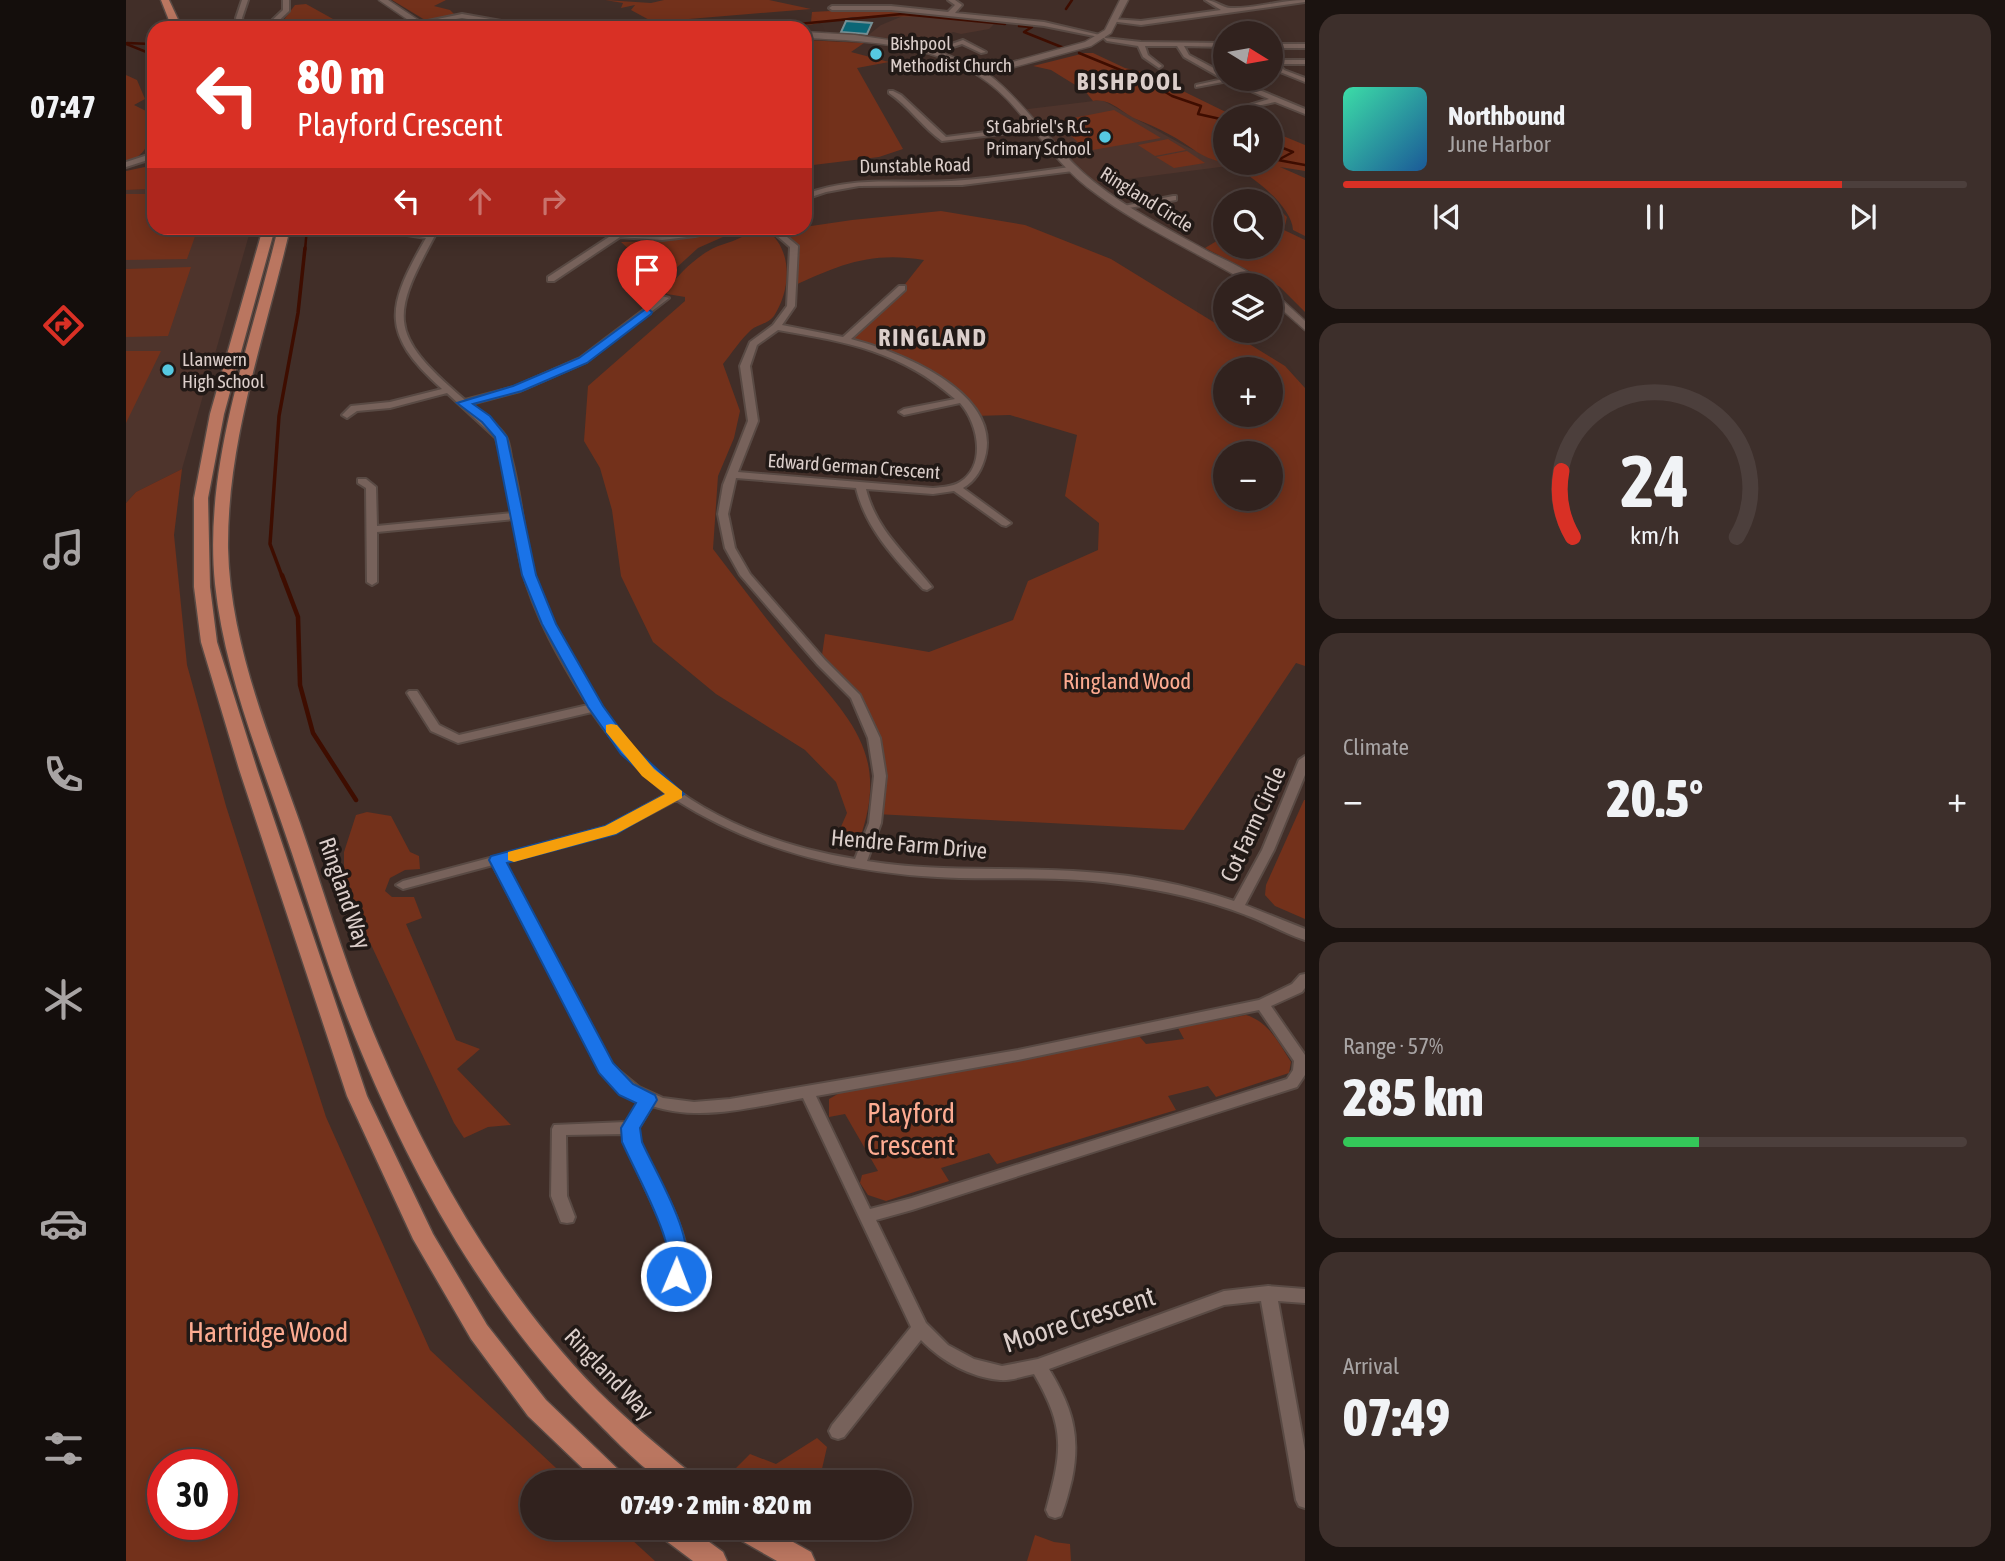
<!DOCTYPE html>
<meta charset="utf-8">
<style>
:root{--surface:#31221e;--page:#3d2f2b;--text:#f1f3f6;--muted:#a8a4a4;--line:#4c3f3c;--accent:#d93025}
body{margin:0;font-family:"Asap Condensed",sans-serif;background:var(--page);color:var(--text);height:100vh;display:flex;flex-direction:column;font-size:26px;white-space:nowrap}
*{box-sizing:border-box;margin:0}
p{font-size:23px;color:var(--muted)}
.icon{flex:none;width:38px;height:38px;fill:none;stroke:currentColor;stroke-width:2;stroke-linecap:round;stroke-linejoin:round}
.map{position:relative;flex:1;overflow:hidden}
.sheet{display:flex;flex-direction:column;gap:14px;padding:14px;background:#1b1310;width:700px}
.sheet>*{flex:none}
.guide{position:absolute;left:21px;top:21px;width:665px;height:214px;border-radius:21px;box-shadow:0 4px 18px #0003,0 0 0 2px var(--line);background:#d93025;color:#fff;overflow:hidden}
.needle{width:46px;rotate:101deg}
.fabs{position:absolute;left:1087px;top:21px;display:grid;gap:14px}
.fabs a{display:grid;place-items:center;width:70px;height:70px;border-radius:50%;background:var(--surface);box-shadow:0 4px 18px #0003,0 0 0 2px var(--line);font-size:35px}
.speed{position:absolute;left:21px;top:1449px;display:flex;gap:14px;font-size:35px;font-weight:700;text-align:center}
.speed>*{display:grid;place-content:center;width:91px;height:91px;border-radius:50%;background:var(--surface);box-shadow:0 4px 18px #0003,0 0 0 2px var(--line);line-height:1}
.speed .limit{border:10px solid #d22;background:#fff;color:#111}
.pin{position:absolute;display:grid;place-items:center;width:60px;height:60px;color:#fff;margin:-72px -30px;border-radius:50% 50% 50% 0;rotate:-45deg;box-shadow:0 0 7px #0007}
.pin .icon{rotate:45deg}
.me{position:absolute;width:77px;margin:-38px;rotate:1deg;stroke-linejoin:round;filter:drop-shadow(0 0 5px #0008)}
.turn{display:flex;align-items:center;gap:24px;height:147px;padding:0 35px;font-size:32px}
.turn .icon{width:91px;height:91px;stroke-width:2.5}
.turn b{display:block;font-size:49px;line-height:60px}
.lanes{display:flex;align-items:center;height:66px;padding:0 35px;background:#0003;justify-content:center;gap:35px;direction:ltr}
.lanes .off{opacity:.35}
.big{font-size:52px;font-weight:800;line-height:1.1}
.sheet .tile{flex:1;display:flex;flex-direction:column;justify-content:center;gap:10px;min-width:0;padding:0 24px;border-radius:21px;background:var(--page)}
.sheet .dial{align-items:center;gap:0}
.dial svg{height:182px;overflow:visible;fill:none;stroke:var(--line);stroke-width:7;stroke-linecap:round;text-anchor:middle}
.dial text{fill:var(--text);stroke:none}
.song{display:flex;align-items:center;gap:21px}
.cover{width:84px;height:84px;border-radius:10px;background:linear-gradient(135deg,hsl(160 70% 55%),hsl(210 70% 35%))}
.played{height:7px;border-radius:4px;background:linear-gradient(90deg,var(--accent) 80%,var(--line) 80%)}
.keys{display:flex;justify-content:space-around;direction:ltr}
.heat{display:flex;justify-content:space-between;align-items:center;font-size:38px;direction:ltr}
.charge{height:10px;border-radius:5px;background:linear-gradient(90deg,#34c759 57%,var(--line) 0)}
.trip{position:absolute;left:394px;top:1470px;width:392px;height:70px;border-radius:35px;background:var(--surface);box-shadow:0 4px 18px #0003,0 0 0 2px var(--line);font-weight:800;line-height:70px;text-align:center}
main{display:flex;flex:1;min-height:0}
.dock{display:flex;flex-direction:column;width:126px;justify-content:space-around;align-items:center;background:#140e0c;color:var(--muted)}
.dock .icon{width:49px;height:49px}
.dock .active{color:var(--accent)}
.dock b{font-size:32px;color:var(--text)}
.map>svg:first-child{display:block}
.built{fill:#4e342c}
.green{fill:#73311b;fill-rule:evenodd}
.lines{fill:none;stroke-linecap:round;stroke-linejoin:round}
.stream-far2{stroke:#3e0d00;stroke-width:2.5}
.stream-far1{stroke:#3e0d00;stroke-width:3.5}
.stream{stroke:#3e0d00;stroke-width:4.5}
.building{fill:#0b6676;stroke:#758f94;stroke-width:2}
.minor-casing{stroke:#594a44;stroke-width:4}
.tertiary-casing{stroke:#594a44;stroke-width:3}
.primary-casing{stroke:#594a44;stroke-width:3}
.minor{fill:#77625b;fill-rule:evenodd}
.tertiary{fill:#77625b;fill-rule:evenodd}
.primary{fill:#ba7660;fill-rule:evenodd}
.route{fill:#1a73e8;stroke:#114b97;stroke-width:2}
.slow{fill:#f59e0b}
.poi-dot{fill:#56c9e1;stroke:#211916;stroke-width:2.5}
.labels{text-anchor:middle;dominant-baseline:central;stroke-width:7;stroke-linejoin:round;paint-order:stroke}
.far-poi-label{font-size:19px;fill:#dbceca;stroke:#211916;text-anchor:start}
.far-street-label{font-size:19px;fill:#dbceca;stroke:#211916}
.park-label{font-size:23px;fill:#fdab91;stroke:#211916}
.street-label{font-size:23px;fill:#dbceca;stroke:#211916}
.far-district-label{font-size:24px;font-weight:bold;letter-spacing:2px;fill:#dbceca;stroke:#211916}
.near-park-label{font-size:28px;fill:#fdab91;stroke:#211916}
.near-street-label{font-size:28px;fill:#dbceca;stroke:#211916}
</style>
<main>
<nav class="dock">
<b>07:47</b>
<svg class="icon active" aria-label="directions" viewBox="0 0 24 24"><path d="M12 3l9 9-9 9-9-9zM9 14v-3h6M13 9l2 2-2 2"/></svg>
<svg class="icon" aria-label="music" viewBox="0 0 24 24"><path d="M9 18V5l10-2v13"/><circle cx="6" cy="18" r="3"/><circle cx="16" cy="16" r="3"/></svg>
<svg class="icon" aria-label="phone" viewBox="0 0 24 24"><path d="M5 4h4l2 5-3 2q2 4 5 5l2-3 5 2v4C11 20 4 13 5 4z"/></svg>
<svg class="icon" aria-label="climate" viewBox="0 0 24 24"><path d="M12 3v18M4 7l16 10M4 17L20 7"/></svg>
<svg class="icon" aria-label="car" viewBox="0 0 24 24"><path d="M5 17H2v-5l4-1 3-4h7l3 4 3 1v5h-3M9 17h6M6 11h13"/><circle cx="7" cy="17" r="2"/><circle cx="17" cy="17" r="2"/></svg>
<svg class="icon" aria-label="filters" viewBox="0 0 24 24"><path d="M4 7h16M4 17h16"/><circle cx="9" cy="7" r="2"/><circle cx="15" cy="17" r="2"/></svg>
</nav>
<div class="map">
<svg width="1179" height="1561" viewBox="0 0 1179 1561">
<rect width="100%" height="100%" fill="#412e28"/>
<g class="built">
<path d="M777,16H816L868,24L863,29L835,34L827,32L797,47L740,37L755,25Z"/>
<path d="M976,100L1059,146L1102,166L963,184L894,110Z"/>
<path d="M28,189V228H125L56,469L10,492L0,503V190Z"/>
<path d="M475,228H599L520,237Z"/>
</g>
<g class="green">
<path d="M266,0H320L308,6L324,10L328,14L299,20Z"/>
<path d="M479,0L525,3L538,0H643L685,9L527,22L505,10L509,5L495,8L497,3Z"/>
<path d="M180,4L207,19L195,22L157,21L169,5Z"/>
<path d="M722,10H771L816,16L726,17L666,28H627L642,22H685L686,12Z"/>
<path d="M679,40L738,43L725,52L763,62L731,68L777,149L753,157L679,166V125L685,130L688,121L679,112Z"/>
<path d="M959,53H967L999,68L1020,73L1110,117H1099V163H1144L1145,131L1179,145V171L1154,167L1179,178V236L1167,230C1166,208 1134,183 1116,171C1102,163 1085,161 1071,152C1052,138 1033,128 1010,119C994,112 985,98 967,101L959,91L925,70L907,66Z"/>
<path d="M0,75L11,80L19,99L8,105L24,113C29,130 22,159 0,161Z"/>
<path d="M988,110L1035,138L961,151L939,130L937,120Z"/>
<path d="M1042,139L1060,150L1029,156L1012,145Z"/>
<path d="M1061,151L1079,163L1048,168L1030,157Z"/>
<path d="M28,165V189L0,190V171Z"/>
<path d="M0,194H28V228H72L61,259L0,260Z"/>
<path d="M1146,203L1161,217L1158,230L1179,240V312L1154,287L1079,248L1099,236V247H1144Z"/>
<path d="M815,211L899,225L985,259L1159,366L1179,388V666L1170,663L1058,830L750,814L754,776L730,697L695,662L699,634L803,652L887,620L902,581L972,550L973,523L939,496L951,435L884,415L848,416C805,366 781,358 719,340L776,288L798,260C744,251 713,265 665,287L668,246L651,231L726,220ZM1099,369H1144V415H1099ZM1099,453H1144V499H1099Z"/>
<path d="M627,228H638C667,247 666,288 648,316C642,324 632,324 625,330C614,340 606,353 597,364L614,411L608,438L592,476L587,549C616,587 645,626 676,662C726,721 763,756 734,838L711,836L721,813L710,782L679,750L590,694L527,642L495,576L486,510L474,468L458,441L462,386L559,301V297L541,294L539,291C552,276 566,260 584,250C598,242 617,241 627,228Z"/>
<path d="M615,229L572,248L549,269L505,251L495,242L543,241Z"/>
<path d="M65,267L42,336L0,337V269Z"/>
<path d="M0,351H35L0,423Z"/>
<path d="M56,469L48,535L61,665L100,806L200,1117L304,1350L445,1482H406V1528H493L529,1561H0V503L10,492ZM37,1465H96V1524H37Z"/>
<path d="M1178,800H1179V919L1149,906L1139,895L1140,885Z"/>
<path d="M241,812L265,816L284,852L293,856L294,869L279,870L264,878L259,891L266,897H288L296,918L280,924L330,1040L354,1049L331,1069L385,1125L362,1127L338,1138L328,1123L241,936L218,875V852L230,815Z"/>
<path d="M1120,1015C1143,1022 1153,1043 1165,1062L1163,1073L1090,1097L1082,1086L1042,1096L1050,1110L871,1164L863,1153L815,1168L823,1181L760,1201L742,1195L734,1183L736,1175L752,1171L719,1114L703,1117V1099L717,1091L874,1065L1013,1036L1020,1044L1058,1039L1052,1028Z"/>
<path d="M691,1438L701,1447L693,1482H609L602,1476L624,1454L650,1464Z"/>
<path d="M909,1535L928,1542L944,1544L945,1561H901Z"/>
</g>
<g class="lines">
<g class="stream-far2">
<path d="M940,9L946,0"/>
<path d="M893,26L905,27"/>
<path d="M906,27L898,32L938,48"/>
<path d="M630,28L776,14L879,24"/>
<path d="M1,43L25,44"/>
<path d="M0,44L28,55"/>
<path d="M953,53L1019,80L1046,96L1075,106L1072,114L1099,120"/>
<path d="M1144,143L1167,152L1152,160L1179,165"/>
<path d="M179,250L181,228"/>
</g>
<path class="stream-far1" d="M156,576L144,544L153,416L172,313L179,248"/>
<path class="stream" d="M156,575L172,617L174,685L187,733L230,800"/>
</g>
<path class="building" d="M720,21L746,23L741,34L715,32Z"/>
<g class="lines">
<defs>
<g id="minor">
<path d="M116,0H122L116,18L119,28H113L110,18Z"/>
<path d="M157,0H163V11L145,28H138L157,10Z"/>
<path d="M822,0H829L836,5L829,13L918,22L978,36L979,38L1015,42L1099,43V47L1058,46L1063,55L1099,74V79H1107L1179,109V114L1149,102L1117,109V107L1143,99L1102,81L1070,87V85L1097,79L1058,57L1051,46H1019L1022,55L1036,66L1033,68L1017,57L1012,46L981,41L978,38L918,26L765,10H706L703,8L706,6H765L822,12L829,5Z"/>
<path d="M1079,0C1089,0 1096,8 1105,8C1128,9 1154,0 1179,0V2L1015,25L984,21L987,19L1015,21L1095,10Z"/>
<path d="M336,14L403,26L406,28H392L336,18L295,25L292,23Z"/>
<path d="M837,40L860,52L855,53L836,44L806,54L803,52Z"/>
<rect x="1144" y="44" width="35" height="4"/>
<path d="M1148,60H1179V64H1153L1158,70L1179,78V82L1154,72L1145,62Z"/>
<path d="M763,91H767L775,95L820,137L908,126L912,128L908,130L816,141C796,127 783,106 763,93Z"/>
<path d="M28,153V158L0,167V162Z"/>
<path d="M944,167L948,169L947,171L836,185L733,186L700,192L679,199V194C731,175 772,184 825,181C865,179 904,172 944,167Z"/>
<path d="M1047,196H1050V200L997,209L993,207Z"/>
<path d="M246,228H269L302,233L305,228H313C265,316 259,332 339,400L388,387L454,358L536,296L543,298L460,362L394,391L345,404C356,413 372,424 380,437C383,442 384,451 385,457C395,493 397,531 406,567C415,600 432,634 449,664C470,702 493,740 526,770C582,820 656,847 729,859L743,823L748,776L742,738L725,698L691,664L614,575L599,548L592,514L597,485L622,421L614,366L624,342L647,325L661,306L664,247L642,228H650L672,246L669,306L656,325L717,337L773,286H779V290L725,339C771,351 872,390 860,453C857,467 850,481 837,488L885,523L880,526L876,525L828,491L807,494L740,489C750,530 781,555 806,587L801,590L797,589C769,559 740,529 730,488L610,478L602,514L609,548L624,574L699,660L734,695L754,738L760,776L755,823L741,861C814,873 887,866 961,872C1011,875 1061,885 1108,901L1136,850L1173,760L1179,756V775L1148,850L1119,905L1179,929V940C1159,934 1140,922 1120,915C1079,899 1036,890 992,884C939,876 886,879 833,878C733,875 635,854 550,800L488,833L378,862L485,1064L513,1087L537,1098L568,1102L604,1099L892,1050L1133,1000L1166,984L1174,975L1179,974V988L1176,992L1145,1006L1179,1055V1075L1171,1087L786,1210L750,1220L800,1323L822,1345L848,1359L876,1366L912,1359L1098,1291L1142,1286L1179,1289V1303L1152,1301L1179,1451V1508L1173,1506L1170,1500L1135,1301L1098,1305L923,1369C946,1407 955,1435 946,1479C943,1491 940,1504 935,1516L929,1518L923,1516L920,1510C936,1451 940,1429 908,1374C897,1376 885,1381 874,1380C843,1377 816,1361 795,1340L718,1437L712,1439L706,1437L703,1431L706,1425L785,1327L677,1098C628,1107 575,1122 526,1106L512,1129L514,1142C527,1171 565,1233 561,1264C559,1277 551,1289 546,1300L540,1302L534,1300L532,1295C544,1270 547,1260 540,1233L498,1142L497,1134L440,1135L441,1196L449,1217L447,1222L441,1223L435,1222L425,1196L426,1129L428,1125L500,1122L514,1101L489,1085L475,1072L367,865L277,889L270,885L277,881L480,827L541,794C511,770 488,744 466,712L332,743L305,731L281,693L283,691H291L313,725L333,735L462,705C436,663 408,616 396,568C392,552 390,536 388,519L251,532V582L246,585L241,582L240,488L232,483V479H240L250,487L251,526L387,513L381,480L370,438L321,393L264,408L231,411L221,418L216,415L225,406L264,402L316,389C253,333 261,306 300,238L250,230ZM652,330C721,342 775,351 829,399L778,409L773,412L778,415L834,403C852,423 861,465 834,482C826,487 816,487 807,488L612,472L632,421L624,366L631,345ZM1133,1010L1168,1061L1167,1070L1161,1079L786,1198L744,1209L690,1096L892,1060Z"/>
<path d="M471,228C487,227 503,235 520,236C548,236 576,225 603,228L569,236L536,240L494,237L428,281H422V277L486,235Z"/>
</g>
<g id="tertiary">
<path d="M253,0H262L304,28H294Z"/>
<path d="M994,0H1002L985,33L965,46L862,74C902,105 928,150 968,182C1003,210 1044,230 1083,252C1101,261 1125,271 1138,285H1126C1071,252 1011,226 961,187C930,162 909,129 882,100C830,45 750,41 679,38V32L729,35L783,43L812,51L857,70L959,42L979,30Z"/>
<path d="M1144,289L1179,321V330L1144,299Z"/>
</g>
<g id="primary">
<path d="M35,0H43L56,28H46Z"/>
<path d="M137,228H149L98,414L82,498L84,587L91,642L131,769L241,1096L307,1234L361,1325L420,1400L497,1474L501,1482H471L402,1416L345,1339L287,1239L221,1096L113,769L75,642L68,587V498L84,414Z"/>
<path d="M152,228H164C140,333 101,439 102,548C104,643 143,735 174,823C200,898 222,974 253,1046C306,1170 377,1295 472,1391C502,1421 533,1447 566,1474L570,1482C561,1482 550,1484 541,1482C526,1479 484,1435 471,1422C359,1312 279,1165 222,1019C198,957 180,893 158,830C131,750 98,669 89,584C77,463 125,344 152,228Z"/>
<path d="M531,1528H564L597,1552L601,1561H567L535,1537Z"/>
<path d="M605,1528H642L685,1552L689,1561H651L609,1537Z"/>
</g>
</defs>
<use href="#minor" class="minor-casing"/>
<use href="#tertiary" class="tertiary-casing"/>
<use href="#primary" class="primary-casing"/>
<use href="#minor" class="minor"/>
<use href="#tertiary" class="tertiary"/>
<use href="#primary" class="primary"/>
</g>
<path class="route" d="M521,308L526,312L525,314L461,363L396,391L347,404L364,416L381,437L410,575L430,624L477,706L507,747L558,794L490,834L381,863L487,1063L507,1084L529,1095L531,1100L514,1128L516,1142C532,1178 575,1244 557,1282L550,1285L542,1282C536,1270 544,1253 539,1239C529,1206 510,1173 496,1142L495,1128L510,1103L493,1095L473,1073L363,860L365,856L479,826L540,794L495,754L462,707L416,624L396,575L369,437L356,422L331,403L387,386L453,358Z"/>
<path class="slow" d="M485,724L491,725L528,769L556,791V798L490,834L388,862L382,860V852L479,826L539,794L516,776L480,732V725Z"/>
<g class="poi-dot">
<circle cx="750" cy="54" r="7"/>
<circle cx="979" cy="137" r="7"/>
<circle cx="42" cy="370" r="7"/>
</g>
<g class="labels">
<g class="far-poi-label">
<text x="764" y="43">Bishpool<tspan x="764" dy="22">Methodist Church</tspan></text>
<text x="965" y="126" text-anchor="end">St Gabriel's R.C.<tspan x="965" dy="22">Primary School</tspan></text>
<text x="56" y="359">Llanwern<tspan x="56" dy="22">High School</tspan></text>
</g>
<g class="far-street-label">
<text transform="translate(789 165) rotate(-1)">Dunstable Road</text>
<text transform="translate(1021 199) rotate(32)">Ringland Circle</text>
<text transform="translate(728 466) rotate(4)">Edward German Crescent</text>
</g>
<g class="park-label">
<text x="1001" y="681">Ringland Wood</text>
</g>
<g class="street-label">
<text transform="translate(1127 824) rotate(-65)">Cot Farm Circle</text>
<text transform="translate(783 844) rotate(5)">Hendre Farm Drive</text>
<text transform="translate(219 893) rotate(71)">Ringland Way</text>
<text transform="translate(483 1374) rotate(46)">Ringland Way</text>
</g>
<g class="far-district-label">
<text x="1004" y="81">BISHPOOL</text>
<text x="807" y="337">RINGLAND</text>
</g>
<g class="near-park-label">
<text x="785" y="1113">Playford<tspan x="785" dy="32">Crescent</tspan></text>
<text x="142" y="1332">Hartridge Wood</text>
</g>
<g class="near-street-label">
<text transform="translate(953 1319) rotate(-18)">Moore Crescent</text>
</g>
</g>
</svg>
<div class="fabs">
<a><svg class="needle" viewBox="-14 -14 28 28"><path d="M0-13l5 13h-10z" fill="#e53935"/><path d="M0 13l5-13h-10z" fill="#a8a4a4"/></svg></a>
<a><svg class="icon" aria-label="sound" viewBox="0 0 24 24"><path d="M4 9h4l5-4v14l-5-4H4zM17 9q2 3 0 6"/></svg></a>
<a><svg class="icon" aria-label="search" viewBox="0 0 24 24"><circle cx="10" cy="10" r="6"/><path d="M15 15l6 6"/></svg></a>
<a><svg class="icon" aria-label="layers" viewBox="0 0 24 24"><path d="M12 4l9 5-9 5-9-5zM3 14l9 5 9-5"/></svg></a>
<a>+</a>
<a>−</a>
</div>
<div class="speed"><div class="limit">30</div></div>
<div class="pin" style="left:521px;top:312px;background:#d93025"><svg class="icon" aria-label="arrive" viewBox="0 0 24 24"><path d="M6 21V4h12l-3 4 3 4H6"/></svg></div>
<svg class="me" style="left:550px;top:1276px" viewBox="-20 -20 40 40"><circle r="17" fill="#1a73e8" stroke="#fff" stroke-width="3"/><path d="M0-11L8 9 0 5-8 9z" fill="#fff"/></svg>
<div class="trip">07:49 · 2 min · 820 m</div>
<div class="guide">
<div class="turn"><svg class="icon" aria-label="left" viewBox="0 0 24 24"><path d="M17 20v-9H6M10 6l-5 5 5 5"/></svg><div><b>80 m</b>Playford Crescent</div></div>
<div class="lanes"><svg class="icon" aria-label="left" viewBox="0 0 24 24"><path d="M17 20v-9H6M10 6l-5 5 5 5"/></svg><svg class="icon off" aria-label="ahead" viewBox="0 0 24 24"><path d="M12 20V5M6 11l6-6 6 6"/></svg><svg class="icon off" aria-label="right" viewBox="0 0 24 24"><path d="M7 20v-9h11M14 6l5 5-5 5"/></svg></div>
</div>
</div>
<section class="sheet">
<div class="tile">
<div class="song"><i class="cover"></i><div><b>Northbound</b><p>June Harbor</p></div></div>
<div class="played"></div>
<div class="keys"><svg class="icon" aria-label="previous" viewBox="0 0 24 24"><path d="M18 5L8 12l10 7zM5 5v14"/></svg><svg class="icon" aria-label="pause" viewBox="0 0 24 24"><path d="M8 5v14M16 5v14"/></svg><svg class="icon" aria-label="next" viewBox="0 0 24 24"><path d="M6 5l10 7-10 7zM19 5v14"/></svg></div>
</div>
<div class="tile dial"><svg viewBox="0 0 100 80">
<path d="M14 69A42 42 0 1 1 86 69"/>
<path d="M14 69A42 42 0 0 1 9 40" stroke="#d93025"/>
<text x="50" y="56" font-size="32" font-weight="700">24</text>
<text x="50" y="72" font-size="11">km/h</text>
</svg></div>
<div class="tile"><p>Climate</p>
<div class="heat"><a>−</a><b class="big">20.5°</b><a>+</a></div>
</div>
<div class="tile"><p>Range · 57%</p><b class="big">285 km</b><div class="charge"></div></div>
<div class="tile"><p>Arrival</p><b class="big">07:49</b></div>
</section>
</main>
